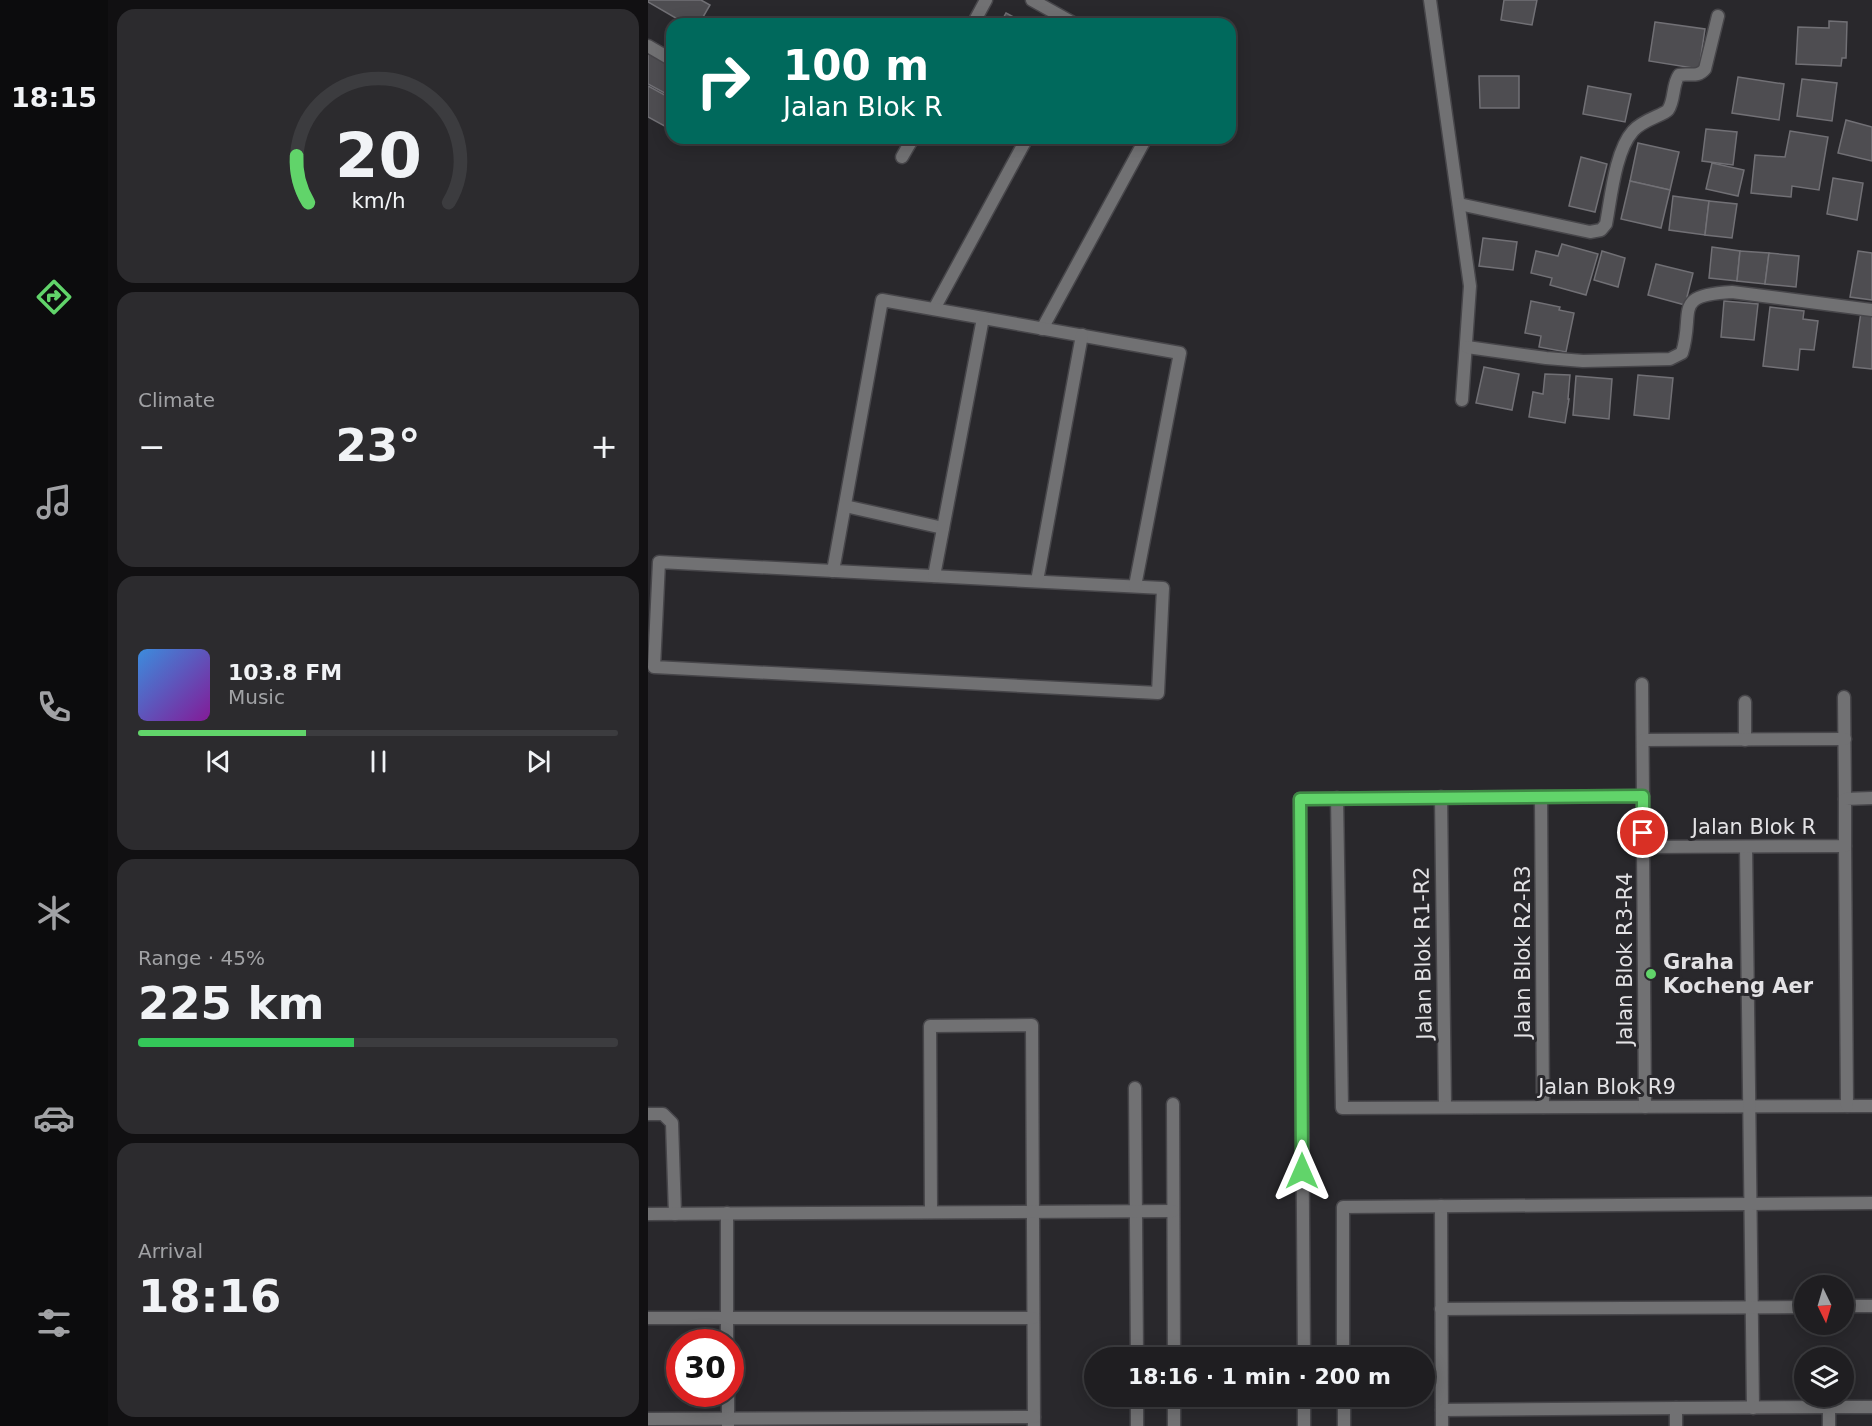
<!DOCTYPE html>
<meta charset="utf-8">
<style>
:root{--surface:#1f1e21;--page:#2c2b2e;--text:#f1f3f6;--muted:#a1a2a5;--line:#3c3c3f;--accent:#61d46a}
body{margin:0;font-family:"DejaVu Sans",sans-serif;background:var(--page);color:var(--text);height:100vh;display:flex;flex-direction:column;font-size:22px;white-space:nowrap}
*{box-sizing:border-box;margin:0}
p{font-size:20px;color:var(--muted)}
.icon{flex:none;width:33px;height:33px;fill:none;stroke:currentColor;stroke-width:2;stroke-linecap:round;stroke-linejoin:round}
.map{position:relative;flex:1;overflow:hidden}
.side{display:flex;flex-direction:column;gap:9px;padding:9px;background:#111012;width:540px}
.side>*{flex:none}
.banner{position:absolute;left:18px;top:18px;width:570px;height:126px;border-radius:18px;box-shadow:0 3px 15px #0003,0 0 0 2px var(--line);background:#00695c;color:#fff;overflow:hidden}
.needle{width:39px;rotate:175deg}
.buttons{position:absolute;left:1146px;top:1275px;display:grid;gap:12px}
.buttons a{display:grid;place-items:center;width:60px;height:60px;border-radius:50%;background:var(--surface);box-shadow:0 3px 15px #0003,0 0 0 2px var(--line);font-size:30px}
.speed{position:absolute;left:18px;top:1329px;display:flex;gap:12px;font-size:30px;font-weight:700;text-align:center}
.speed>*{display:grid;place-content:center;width:78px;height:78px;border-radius:50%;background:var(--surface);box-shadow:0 3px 15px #0003,0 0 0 2px var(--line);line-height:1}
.speed .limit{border:9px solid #d22;background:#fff;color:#111}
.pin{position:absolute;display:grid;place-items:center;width:51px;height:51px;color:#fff;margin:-26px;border:3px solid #fff;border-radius:50%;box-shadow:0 2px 6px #0007}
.me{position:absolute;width:66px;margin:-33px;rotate:0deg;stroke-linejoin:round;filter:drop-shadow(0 0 4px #0008)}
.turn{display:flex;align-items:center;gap:21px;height:126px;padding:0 18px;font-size:27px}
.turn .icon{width:78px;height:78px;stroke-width:2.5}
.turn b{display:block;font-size:42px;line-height:51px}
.big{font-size:45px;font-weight:700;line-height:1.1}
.side .tile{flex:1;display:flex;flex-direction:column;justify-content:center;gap:9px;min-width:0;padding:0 21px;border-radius:18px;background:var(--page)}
.side .dial{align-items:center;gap:0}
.dial svg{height:156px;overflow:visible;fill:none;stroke:var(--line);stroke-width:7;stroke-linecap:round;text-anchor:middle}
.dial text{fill:var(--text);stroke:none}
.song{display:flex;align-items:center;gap:18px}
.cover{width:72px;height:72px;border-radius:9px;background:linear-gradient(135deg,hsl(210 70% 55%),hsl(290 70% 35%))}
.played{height:6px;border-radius:3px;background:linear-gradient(90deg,var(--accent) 35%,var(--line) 35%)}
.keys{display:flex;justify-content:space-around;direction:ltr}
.heat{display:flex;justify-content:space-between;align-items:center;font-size:33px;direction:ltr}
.charge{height:9px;border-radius:4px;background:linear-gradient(90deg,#34c759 45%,var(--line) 0)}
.trip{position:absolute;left:436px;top:1347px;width:351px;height:60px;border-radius:30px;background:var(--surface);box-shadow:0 3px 15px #0003,0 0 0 2px var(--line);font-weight:700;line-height:60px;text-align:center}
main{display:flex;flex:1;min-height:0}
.tabs{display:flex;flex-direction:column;width:108px;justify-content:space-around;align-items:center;background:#0c0c0d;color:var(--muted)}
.tabs .icon{width:42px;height:42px}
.tabs .active{color:var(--accent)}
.tabs b{font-size:27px;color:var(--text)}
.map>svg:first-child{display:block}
.building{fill:#4e4d51;stroke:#717075;stroke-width:1.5}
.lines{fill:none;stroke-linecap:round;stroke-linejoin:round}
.minor-casing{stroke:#47464a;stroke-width:15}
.minor{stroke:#717173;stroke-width:12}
.route-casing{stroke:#3f8a45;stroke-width:15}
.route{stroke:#61d46a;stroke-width:10}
.poi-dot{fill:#61d46a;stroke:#29282c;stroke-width:2}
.labels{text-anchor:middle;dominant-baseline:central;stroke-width:6;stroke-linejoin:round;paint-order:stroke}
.street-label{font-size:21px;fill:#e3e2e5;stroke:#29282c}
.poi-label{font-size:21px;font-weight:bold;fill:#e3e2e5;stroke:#29282c;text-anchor:start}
</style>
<main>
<nav class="tabs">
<b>18:15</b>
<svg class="icon active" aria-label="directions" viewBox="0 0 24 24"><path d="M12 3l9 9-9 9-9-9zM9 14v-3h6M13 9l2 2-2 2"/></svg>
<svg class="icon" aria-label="music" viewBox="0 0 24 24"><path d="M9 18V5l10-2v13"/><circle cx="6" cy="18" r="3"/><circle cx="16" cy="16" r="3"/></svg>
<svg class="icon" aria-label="phone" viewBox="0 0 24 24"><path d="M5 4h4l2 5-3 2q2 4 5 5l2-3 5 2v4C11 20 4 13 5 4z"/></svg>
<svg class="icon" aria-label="climate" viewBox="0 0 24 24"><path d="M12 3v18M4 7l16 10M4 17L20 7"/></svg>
<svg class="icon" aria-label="car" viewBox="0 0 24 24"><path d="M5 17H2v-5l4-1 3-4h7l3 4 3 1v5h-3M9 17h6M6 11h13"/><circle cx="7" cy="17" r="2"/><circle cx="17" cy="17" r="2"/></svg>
<svg class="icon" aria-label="filters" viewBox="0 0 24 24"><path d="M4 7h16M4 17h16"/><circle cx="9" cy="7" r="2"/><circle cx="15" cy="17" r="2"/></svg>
</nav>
<section class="side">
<div class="tile dial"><svg viewBox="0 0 100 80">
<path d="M14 69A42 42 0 1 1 86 69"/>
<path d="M14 69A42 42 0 0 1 8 45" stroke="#61d46a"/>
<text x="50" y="56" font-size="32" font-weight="700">20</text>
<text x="50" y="72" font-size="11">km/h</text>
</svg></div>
<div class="tile"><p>Climate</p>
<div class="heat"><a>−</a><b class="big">23°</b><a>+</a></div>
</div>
<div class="tile">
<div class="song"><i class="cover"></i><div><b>103.8 FM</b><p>Music</p></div></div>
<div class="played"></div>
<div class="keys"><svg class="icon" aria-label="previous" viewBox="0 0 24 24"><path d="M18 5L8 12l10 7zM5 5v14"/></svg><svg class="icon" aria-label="pause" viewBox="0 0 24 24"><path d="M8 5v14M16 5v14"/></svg><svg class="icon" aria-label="next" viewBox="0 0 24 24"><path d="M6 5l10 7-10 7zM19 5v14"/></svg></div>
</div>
<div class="tile"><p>Range · 45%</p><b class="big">225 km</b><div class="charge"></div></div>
<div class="tile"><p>Arrival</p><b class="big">18:16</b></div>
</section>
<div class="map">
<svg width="1224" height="1426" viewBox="0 0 1224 1426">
<rect width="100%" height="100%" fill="#29282c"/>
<g class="building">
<path d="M0,0H53L62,5L51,24H38L0,2Z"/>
<path d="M856,0H889L884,25L853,20Z"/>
<path d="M358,13L379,24H352Z"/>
<path d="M1181,21L1199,22L1198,58H1194L1193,66L1148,64L1150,27L1181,28Z"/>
<path d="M1007,22L1057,29L1051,69L1001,61Z"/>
<path d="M0,52L24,65V97L0,84Z"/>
<path d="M831,76H871V108H832Z"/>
<path d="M1090,77L1136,84L1131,120L1084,113Z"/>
<path d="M1154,79L1189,83L1184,121L1149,116Z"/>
<path d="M0,86L24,99V125L22,129L0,117Z"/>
<path d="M940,86L983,94L977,122L935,114Z"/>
<path d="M1198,120L1224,127V161L1190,153Z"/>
<path d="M1058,129L1089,132L1085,165L1054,161Z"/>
<path d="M1142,131L1180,137L1171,190L1144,186L1143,197L1103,193L1107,155L1137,157Z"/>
<path d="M990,143L1031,152L1022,190L982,181Z"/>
<path d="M933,157L959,164L947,212L921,206Z"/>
<path d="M1064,163L1096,170L1090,196L1058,189Z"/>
<path d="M1185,178L1215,183L1209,220L1179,214Z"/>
<path d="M982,181L1022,190L1013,228L973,219Z"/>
<path d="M1025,196L1061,201L1057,235L1021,230Z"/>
<path d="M1061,201L1089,204L1084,238L1057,235Z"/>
<path d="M835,238L869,242L865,270L831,266Z"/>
<path d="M914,244L950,254L938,295L902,285L904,278L883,273L888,251L910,256Z"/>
<path d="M1064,247L1092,251L1089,281L1061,278Z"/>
<path d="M954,251L977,258L970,287L946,280Z"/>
<path d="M1092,251L1121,253L1117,284L1089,281Z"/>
<path d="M1210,251L1224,253V300L1202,297Z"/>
<path d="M1121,253L1151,256L1148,287L1117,284Z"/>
<path d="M1008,264L1045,273L1037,305L1000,295Z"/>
<path d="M883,301L912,307L911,310L926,313L918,352L891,347L893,336L877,333Z"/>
<path d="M1076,301L1110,304L1106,340L1073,337Z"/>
<path d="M1122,307L1156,311L1155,319L1170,321L1166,350L1152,349L1150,370L1115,366Z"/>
<path d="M1213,312L1224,314V369L1205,367Z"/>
<path d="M836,367L871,374L864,410L828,403Z"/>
<path d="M897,374L922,375L920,399H921L917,423L881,417L885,392L895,394Z"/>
<path d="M990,375L1025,378L1021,419L986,415Z"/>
<path d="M928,376L964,379L961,419L925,415Z"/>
</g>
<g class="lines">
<defs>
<g id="minor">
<path d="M384,0L427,24"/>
<path d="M782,0L822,286L814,400"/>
<path d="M325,24L338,0"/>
<path d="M0,46L24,60"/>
<path d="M254,157L265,138"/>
<path d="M811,204L942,232L953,230L958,224C963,198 967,151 985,131C994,120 1016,115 1020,110C1027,100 1024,85 1031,75C1041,73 1050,78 1057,69L1070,16"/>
<path d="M286,309L379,138"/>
<path d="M394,329L498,138"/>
<path d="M819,347L898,358L935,361L1022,359L1034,353C1047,311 1023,295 1084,292L1224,310"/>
<path d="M197,506L295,528"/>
<path d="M11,562L515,588L510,693L6,667Z"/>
<path d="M185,571L234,300L532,353L487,586"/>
<path d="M286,576L335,318"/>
<path d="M389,581L434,335"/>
<path d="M994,684L995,796"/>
<path d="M1196,697L1197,799"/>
<path d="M1097,702V740"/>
<path d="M995,740L1197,739"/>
<path d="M793,797L797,1107"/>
<path d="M893,797L895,1107"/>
<path d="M689,798L694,1108L1224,1106"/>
<path d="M1197,846L1199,1106"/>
<path d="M995,847L997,1107"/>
<path d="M1098,847L1105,1408"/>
<path d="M487,1088L489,1358"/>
<path d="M525,1104L526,1358"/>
<path d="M0,1114H15L24,1123L27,1214"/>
<path d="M793,1206L794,1426"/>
<path d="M283,1212L282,1026L384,1025L386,1426"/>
<path d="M79,1213V1342"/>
<path d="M0,1214L525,1211"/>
<path d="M1196,1306H1224"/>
<path d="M793,1309L1156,1307"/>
<path d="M0,1318H385"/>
<path d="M656,1358L652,799L995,796V847L1197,846V799L1224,798"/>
<path d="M695,1358V1207L1224,1203"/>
<path d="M80,1394V1425"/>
<path d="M489,1396V1426"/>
<path d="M526,1396V1426"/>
<path d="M656,1396V1426"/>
<path d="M696,1396V1426"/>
<path d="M794,1410L1028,1408"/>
<path d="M0,1419L386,1417"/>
<path d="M1028,1426V1408L1181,1407"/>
<path d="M1181,1426V1407H1224"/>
</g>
</defs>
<use href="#minor" class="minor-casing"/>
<use href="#minor" class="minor"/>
</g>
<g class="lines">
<defs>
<path id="route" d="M654,1171L652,799L995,796V833"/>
</defs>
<use href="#route" class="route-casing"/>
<use href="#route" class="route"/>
</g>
<circle class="poi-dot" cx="1003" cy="974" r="6"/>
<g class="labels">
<g class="street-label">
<text x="1106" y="827">Jalan Blok R</text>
<text transform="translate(875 952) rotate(-90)">Jalan Blok R2-R3</text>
<text transform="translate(775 953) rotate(-91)">Jalan Blok R1-R2</text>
<text transform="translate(977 959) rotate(-90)">Jalan Blok R3-R4</text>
<text x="959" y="1087">Jalan Blok R9</text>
</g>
<g class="poi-label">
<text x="1015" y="962">Graha<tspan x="1015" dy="24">Kocheng Aer</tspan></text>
</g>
</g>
</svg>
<div class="buttons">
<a><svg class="needle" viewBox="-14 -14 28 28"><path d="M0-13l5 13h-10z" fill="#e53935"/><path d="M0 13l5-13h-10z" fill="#a1a2a5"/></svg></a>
<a><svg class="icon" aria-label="layers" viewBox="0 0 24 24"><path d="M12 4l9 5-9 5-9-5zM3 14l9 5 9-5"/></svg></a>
</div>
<div class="speed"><div class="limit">30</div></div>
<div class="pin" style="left:995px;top:833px;background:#d93025"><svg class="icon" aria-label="arrive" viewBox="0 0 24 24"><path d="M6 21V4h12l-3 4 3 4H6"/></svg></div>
<svg class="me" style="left:654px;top:1171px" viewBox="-20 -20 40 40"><path d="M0-17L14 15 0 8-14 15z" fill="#61d46a" stroke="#fff" stroke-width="4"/></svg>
<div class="trip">18:16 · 1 min · 200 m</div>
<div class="banner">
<div class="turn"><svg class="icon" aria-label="right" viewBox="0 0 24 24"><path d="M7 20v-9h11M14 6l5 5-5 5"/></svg><div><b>100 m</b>Jalan Blok R</div></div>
</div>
</div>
</main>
